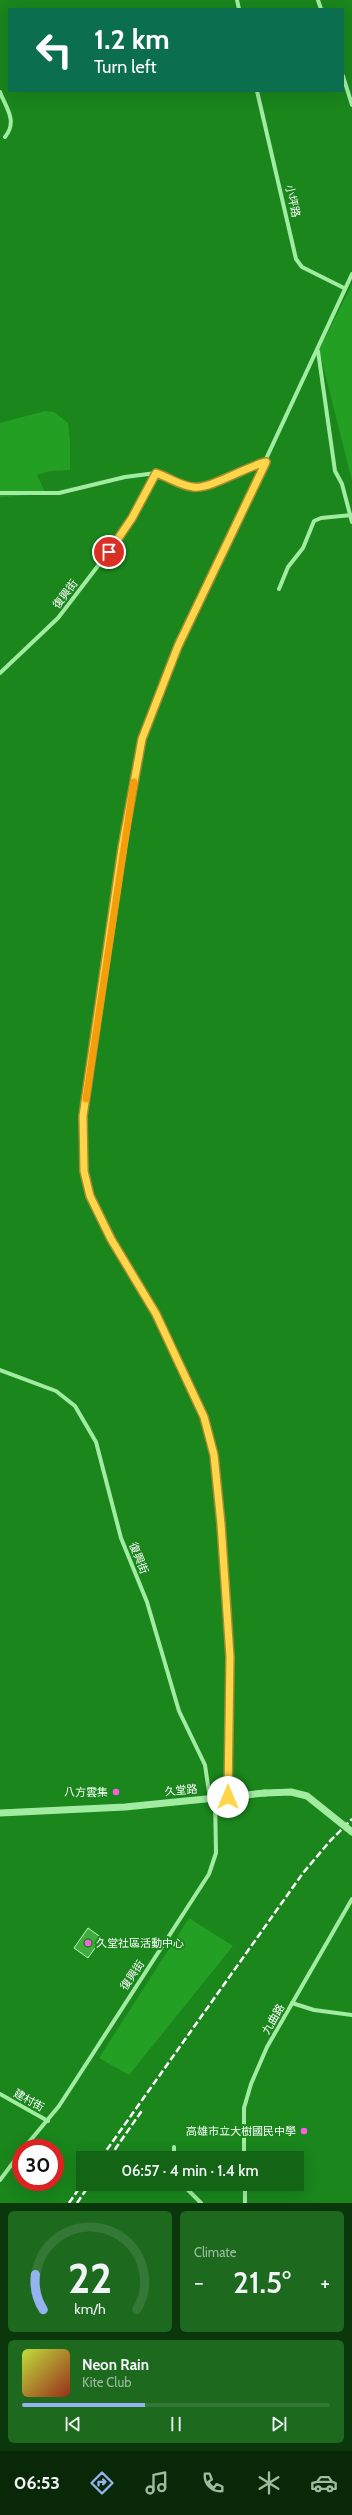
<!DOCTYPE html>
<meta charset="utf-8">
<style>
:root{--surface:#146415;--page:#1d6a1e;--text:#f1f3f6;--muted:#9dbda0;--line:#337834;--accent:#95b2f1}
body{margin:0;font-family:Cabin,"Noto Sans TC",sans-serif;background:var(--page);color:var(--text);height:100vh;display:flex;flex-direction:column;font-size:15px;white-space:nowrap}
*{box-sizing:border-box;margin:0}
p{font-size:13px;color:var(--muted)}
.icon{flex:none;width:22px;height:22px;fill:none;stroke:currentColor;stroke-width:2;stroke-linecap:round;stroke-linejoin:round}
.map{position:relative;height:2203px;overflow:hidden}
.side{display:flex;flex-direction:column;gap:8px;padding:8px;background:#0b370c;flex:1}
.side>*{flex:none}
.top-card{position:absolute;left:8px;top:8px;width:336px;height:84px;border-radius:0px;box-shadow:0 4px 16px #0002;background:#0b6e4f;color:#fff;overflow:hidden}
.speed{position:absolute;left:12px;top:2139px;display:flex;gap:8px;font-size:20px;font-weight:700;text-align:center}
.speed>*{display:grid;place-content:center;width:52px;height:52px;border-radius:50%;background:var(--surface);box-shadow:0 4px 16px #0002;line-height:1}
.speed .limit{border:6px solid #d22;background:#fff;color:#111}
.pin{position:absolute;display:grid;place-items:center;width:34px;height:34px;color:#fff;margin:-17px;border:2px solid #fff;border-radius:50%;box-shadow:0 1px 4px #0007}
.me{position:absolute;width:44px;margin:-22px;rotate:0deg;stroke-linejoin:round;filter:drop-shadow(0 0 3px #0008)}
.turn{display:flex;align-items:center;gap:14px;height:84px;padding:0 20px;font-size:18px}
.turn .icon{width:52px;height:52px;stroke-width:2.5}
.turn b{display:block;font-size:28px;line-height:34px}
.big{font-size:30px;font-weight:600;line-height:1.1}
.side .card{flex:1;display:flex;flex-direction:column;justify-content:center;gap:6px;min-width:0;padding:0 14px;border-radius:6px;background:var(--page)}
.side .dial{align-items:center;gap:0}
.dial svg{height:104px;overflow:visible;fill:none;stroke:var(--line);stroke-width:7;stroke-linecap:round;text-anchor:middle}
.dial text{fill:var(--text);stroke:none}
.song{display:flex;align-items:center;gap:12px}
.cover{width:48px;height:48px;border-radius:6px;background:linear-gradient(135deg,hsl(70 70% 55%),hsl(10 70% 35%))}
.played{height:4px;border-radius:2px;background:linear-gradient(90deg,var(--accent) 40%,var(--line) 40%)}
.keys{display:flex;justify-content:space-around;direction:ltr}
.heat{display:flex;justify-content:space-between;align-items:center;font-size:22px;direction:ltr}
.side .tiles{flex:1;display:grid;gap:8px;grid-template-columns:1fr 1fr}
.card:last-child{grid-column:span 2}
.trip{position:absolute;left:76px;top:2151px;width:228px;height:40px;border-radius:0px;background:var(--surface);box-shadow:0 4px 16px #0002;font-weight:600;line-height:40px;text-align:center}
.tabs{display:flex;height:64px;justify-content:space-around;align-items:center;background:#082808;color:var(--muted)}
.tabs .icon{width:28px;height:28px}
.tabs .on{color:var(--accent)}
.tabs b{font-size:18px;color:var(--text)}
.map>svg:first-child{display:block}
.green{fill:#239f23}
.building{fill:#3ead3e;stroke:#c6f9c6}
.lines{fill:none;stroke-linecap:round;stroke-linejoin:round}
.minor{stroke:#a1eca1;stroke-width:4}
.tertiary{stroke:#a1eca1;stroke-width:7}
.rail{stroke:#fff;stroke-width:2.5;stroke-dasharray:7 3;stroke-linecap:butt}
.tertiary-bridge{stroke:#a1eca1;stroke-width:7}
.route-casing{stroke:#a68a30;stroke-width:10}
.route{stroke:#ffd54a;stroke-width:7}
.slow{stroke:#f59e0b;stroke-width:7}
.poi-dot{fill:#fe5de4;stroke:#1a861c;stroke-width:1.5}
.labels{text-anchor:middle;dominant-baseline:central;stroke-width:4;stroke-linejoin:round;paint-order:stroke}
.street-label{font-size:11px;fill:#fff;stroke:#1a861c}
.poi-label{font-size:11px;fill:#fff;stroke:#1a861c;text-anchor:end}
</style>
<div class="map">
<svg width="352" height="2203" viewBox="0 0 352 2203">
<rect width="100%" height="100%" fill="#1a861c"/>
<g class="green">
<path d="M352,285V481L319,349Z"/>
<path d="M45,411L54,412L68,423L70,441V470L50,471L37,475L46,494L0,497V423Z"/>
<path d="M189,1918L233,1946L129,2075L99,2058Z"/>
</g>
<path class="building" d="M88,1928L102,1938L88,1958L74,1948Z"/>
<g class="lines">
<g class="minor">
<path d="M237,0L239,9"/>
<path d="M318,0L321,9"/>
<path d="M343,76L352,105"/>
<path d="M257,91L296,259L302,267L344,288"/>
<path d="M0,92C6,108 18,121 5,137"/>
<path d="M318,351L335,471L342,484L352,522"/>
<path d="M0,493H59L125,477L156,473L196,488L209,485L252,465L266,462"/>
<path d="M279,589L288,567L303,548L314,521L321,518L352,515"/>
<path d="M0,673L58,618L117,541L142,501L156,473"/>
<path d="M0,1370L56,1391L75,1406L96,1442L121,1538L147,1602L179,1711L205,1765L210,1799"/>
<path d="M228,1797L229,1657L221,1524L213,1455L204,1417L156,1314L111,1239L90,1196L84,1171L83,1117L122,848L142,739L179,646L352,274"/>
<path d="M292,2003L314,2010L352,2015"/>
<path d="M0,2094L48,2121"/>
<path d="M24,2148L59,2106L209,1874L216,1853L215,1797"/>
<path d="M174,2158V2147"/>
<path d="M244,2158V2108L251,2084L267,2047L352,1899"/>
<path d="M0,2180L21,2152"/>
<path d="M182,2184L201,2203"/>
<path d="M245,2184V2203"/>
</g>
<path class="tertiary" d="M0,1813L125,1807L265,1793"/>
<g class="rail">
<path d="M101,2158L303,1873L330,1841L352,1819"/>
<path d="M109,2158L143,2109"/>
<path d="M69,2203L83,2183"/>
<path d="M77,2203L90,2184"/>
</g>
<path class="tertiary-bridge" d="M265,1793L291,1792L307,1796L352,1832"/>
</g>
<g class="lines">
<defs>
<path id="route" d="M109,552L132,518L156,473C168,477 181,486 193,487C209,490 247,466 266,462L178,646L142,739L122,848L83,1116L84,1171L90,1196L111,1239L156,1314L204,1417L214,1455L221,1524L230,1657L228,1797"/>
</defs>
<use href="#route" class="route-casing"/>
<use href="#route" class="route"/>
<path class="slow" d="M86,1099L134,782"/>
</g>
<g class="poi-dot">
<circle cx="116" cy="1792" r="4"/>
<circle cx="88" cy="1943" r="4"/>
<circle cx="304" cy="2131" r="4"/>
</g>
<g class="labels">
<g class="street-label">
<text transform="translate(293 201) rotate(77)">小坪路</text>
<text transform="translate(65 594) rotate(-53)">復興街</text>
<text transform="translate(139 1558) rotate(68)">復興街</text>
<text transform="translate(181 1790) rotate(-5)">久堂路</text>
<text transform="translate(132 1975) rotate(-56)">復興街</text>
<text transform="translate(273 2019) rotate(-60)">九曲路</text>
<text transform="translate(29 2100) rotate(29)">建村街</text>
</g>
<g class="poi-label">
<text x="108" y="1792">八方雲集</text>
<text x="96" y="1943" text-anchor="start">久堂社區活動中心</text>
<text x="296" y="2131">高雄市立大樹國民中學</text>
</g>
</g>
</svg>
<div class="speed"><div class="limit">30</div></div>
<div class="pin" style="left:109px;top:552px;background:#d93025"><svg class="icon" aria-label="arrive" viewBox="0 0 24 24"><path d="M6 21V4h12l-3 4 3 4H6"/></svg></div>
<svg class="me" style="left:228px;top:1797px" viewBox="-20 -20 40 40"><circle r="19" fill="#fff"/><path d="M0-13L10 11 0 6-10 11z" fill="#ffd54a"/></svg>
<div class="trip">06:57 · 4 min · 1.4 km</div>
<div class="top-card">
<div class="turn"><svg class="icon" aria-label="left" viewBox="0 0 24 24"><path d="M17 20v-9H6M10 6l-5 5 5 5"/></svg><div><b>1.2 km</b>Turn left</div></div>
</div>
</div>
<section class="side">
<div class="tiles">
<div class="card dial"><svg viewBox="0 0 100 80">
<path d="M14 69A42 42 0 1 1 86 69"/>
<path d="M14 69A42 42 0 0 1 8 42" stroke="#95b2f1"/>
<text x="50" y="56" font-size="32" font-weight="700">22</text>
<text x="50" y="72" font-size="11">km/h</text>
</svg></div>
<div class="card"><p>Climate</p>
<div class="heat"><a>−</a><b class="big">21.5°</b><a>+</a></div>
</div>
<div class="card">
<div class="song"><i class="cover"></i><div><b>Neon Rain</b><p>Kite Club</p></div></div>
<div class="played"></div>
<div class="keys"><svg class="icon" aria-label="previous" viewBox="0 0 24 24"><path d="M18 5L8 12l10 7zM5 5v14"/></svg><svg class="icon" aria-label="pause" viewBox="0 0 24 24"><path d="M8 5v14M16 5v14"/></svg><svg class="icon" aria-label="next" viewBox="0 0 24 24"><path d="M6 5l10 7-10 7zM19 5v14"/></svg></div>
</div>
</div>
</section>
<nav class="tabs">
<b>06:53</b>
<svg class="icon on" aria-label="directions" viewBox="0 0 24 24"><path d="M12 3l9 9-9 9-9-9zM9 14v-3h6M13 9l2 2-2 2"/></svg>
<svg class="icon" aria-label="music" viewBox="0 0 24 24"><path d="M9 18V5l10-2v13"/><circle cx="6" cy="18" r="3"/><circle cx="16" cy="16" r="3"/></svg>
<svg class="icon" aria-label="phone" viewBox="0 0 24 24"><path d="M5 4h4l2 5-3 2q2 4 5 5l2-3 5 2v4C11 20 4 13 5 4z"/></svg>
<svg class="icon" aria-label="climate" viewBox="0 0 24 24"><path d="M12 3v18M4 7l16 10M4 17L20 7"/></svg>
<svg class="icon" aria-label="car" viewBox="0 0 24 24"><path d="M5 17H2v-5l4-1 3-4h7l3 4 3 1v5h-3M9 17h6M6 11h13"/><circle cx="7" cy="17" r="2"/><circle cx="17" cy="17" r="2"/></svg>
</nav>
